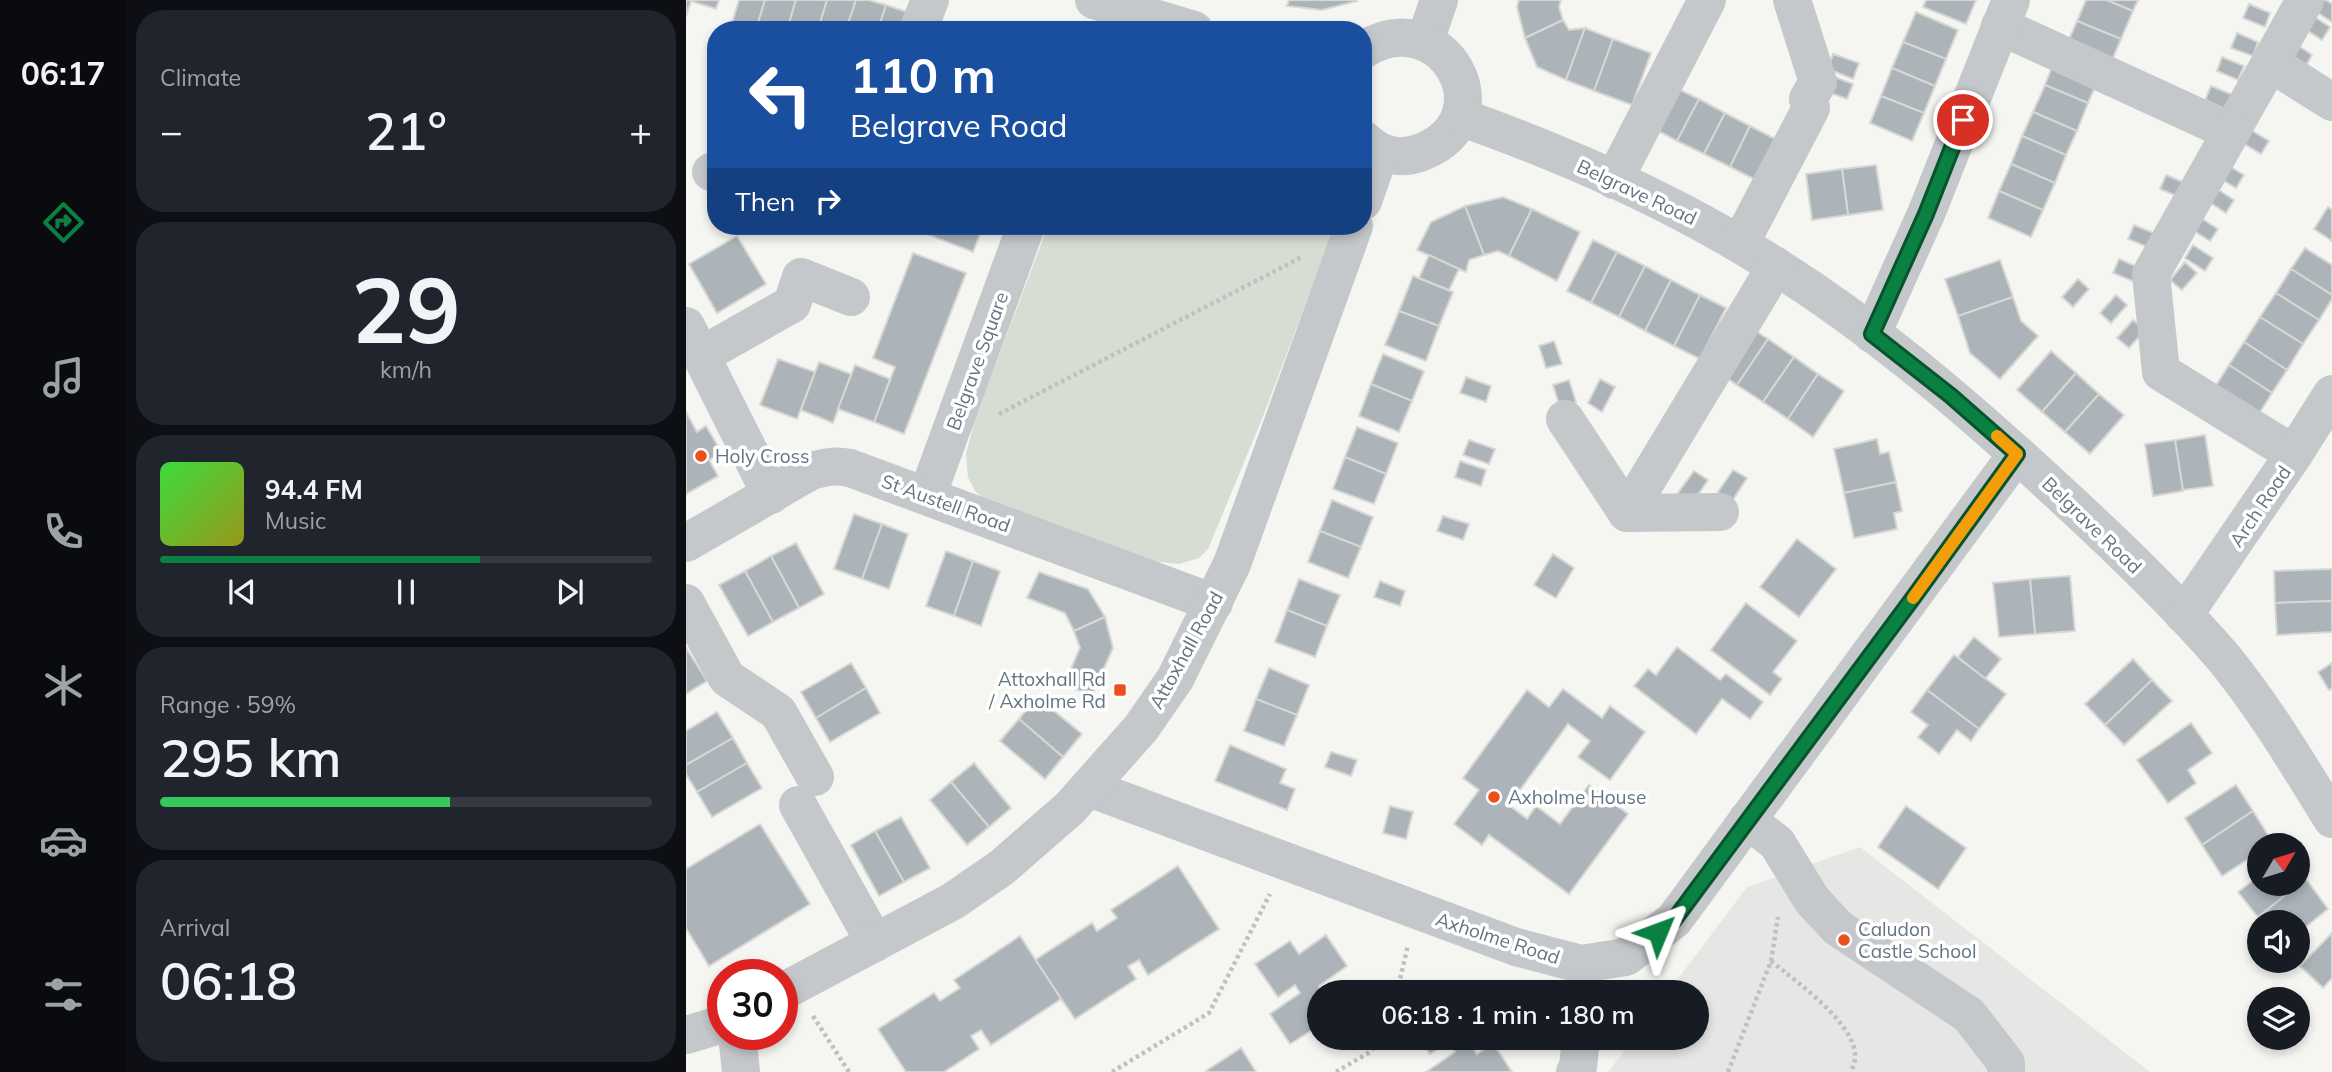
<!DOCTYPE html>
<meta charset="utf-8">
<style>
:root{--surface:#171b24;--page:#20242c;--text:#f1f3f6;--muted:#9ea1a6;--line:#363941;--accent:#0b8043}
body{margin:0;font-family:Mulish,sans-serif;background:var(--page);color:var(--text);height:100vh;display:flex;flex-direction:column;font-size:26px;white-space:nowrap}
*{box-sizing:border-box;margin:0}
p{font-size:23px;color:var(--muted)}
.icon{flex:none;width:38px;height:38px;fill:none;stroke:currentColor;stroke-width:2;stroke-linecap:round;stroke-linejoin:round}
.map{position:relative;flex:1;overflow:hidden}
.drawer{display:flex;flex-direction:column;gap:10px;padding:10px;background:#0d0f14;width:560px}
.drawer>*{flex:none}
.top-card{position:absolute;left:21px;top:21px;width:665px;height:214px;border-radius:28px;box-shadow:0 4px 10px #0003;background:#1a4fa0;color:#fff;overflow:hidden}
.needle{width:46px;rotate:52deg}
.fabs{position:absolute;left:1561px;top:833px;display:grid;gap:14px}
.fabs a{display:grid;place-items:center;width:63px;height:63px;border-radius:50%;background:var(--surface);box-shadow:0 4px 10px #0003;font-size:35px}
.speed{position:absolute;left:21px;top:959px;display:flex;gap:14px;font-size:35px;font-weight:700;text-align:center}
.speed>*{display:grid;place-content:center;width:91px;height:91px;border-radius:50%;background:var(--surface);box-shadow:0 4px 10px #0003;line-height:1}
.speed .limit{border:10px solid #d22;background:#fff;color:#111}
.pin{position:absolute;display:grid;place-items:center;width:60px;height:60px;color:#fff;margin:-30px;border:4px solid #fff;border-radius:50%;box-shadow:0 2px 7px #0007}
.me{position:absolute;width:77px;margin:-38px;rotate:46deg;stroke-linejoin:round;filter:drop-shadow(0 0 5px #0008)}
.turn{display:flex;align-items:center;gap:24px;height:147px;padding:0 28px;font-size:32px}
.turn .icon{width:91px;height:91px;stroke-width:2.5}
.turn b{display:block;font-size:49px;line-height:60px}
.then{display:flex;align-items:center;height:66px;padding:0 28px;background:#0003;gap:14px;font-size:26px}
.big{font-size:52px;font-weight:600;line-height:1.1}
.drawer .card{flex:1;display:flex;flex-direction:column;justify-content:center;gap:10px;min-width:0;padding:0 24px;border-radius:28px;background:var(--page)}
.drawer .dial{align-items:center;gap:0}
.dial b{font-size:91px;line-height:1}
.song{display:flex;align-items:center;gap:21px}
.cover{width:84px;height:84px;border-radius:10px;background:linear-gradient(135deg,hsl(120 70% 55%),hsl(60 70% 35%))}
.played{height:7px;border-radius:4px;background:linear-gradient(90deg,var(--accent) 65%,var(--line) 65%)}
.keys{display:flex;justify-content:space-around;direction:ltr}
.heat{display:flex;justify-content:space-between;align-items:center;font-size:38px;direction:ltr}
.charge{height:10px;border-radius:5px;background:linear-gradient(90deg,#34c759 59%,var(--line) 0)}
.trip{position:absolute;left:621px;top:980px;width:402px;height:70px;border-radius:35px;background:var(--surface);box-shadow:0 4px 10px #0003;font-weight:600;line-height:70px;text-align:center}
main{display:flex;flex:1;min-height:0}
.menu{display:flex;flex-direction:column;width:126px;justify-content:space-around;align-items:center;background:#090b0e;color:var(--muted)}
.menu .icon{width:49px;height:49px}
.menu .active{color:var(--accent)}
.menu b{font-size:32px;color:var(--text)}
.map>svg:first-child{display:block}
.built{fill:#e6e7e5}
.green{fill:#d6ddd2}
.building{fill:#acb4b9;stroke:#d7d7d4;stroke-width:2}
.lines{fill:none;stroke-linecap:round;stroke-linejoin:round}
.path{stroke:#bec0c2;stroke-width:4.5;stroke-dasharray:3.5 3.5;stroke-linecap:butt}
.minor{stroke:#c5c8cb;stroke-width:38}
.route-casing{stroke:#07532c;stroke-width:18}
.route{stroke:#0b8043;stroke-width:12}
.slow{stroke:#f59e0b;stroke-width:12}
.poi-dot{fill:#ec4f1b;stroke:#fff;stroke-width:2.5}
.labels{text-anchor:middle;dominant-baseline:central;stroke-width:7;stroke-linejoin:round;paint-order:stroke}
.street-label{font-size:19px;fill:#637584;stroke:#fff}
.poi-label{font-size:19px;fill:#637584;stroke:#fff;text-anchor:start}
</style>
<main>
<nav class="menu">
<b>06:17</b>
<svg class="icon active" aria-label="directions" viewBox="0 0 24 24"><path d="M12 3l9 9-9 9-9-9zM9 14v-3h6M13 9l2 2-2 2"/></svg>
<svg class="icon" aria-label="music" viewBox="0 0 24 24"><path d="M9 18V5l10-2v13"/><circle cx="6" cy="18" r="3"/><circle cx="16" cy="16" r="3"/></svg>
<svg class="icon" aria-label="phone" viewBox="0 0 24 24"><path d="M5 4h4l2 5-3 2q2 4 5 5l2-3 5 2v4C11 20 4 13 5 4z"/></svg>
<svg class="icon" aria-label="climate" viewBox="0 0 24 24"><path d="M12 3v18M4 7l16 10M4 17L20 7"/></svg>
<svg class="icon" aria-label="car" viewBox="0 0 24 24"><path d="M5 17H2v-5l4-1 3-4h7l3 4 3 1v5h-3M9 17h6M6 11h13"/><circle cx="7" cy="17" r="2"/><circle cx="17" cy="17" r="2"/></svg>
<svg class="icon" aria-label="filters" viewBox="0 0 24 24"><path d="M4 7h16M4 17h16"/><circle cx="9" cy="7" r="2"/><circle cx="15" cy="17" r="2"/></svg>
</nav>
<section class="drawer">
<div class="card"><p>Climate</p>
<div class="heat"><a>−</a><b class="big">21°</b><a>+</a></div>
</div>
<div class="card dial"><b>29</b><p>km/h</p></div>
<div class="card">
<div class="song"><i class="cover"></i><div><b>94.4 FM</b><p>Music</p></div></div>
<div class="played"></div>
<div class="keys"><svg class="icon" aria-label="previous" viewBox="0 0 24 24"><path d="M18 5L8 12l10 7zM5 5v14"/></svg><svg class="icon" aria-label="pause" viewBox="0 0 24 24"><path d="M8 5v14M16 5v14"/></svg><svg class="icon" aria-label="next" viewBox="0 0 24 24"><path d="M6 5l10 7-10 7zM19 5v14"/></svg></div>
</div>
<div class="card"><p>Range · 59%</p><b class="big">295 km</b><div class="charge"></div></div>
<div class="card"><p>Arrival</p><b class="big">06:18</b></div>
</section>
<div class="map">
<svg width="1646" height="1072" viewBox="0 0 1646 1072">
<rect width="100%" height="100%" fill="#f5f5f1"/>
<path class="built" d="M1174,847L1464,1072H922L948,1038H1012V992H982L1061,887Z"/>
<path class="green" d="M362,226H649L576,419L522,549L513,558L493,564L464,561L300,501L289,491L282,477L280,454L289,419Z"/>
<g class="building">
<path d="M0,0H33L30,9L5,1L0,16Z"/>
<path d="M53,0H79L70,30H56L45,26Z"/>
<path d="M79,0H110L101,30H70Z"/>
<path d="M110,0H141L132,30H101Z"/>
<path d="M141,0H170L160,30H132Z"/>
<path d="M170,0H182L200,5L192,30H160Z"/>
<path d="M603,0H670L671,1L636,10L601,6Z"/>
<path d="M833,0H875L873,7L877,20L839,38L831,7Z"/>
<path d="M1240,0H1290L1280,24L1237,7Z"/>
<path d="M1400,0H1421L1447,11L1435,39L1391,21Z"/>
<path d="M1421,0H1452L1447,11Z"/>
<path d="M1632,0H1640L1646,4V22L1626,9Z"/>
<path d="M1563,4L1584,13L1579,27L1557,18Z"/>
<path d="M200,5L227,14L222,30H192Z"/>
<path d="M1230,12L1272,30L1260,59L1217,42Z"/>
<path d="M1624,14L1644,27L1636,40L1616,27Z"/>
<path d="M877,20L883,30L899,28L880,80L851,67L839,38Z"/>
<path d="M1391,21L1435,39L1424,65L1380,46Z"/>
<path d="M899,28L927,39L908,91L880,80Z"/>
<path d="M1551,33L1572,42L1567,56L1545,48Z"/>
<path d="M927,39L965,53L946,105L908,91Z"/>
<path d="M1217,42L1260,59L1249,86L1206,68Z"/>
<path d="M1607,42L1626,55L1619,67L1599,55Z"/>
<path d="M1147,54L1173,63L1167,79L1142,69Z"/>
<path d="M1536,57L1558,66L1552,80L1531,71Z"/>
<path d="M1369,59L1413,78L1402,103L1359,85Z"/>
<path d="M1206,68L1249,86L1238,113L1195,96Z"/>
<path d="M1141,74L1167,84L1161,99L1136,90Z"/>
<path d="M984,85L1013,99L991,141L963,126Z"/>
<path d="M1359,85L1402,103L1391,131L1347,112Z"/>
<path d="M1525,86L1547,95L1541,110L1519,100Z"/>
<path d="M1195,96L1238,113L1226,141L1184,123Z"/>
<path d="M1013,99L1039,113L1018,154L991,141Z"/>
<path d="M1347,112L1391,131L1380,155L1336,136Z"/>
<path d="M1039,113L1064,126L1044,167L1018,154Z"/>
<path d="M1064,126L1091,140L1070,180L1044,167Z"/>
<path d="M1563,129L1583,141L1575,154L1555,142Z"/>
<path d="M1336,136L1380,155L1369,183L1325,164Z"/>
<path d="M1538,163L1558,175L1550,188L1530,176Z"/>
<path d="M1325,164L1369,183L1357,210L1313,191Z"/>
<path d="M1190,165L1197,210L1162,215L1156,169Z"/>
<path d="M1156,169L1162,215L1126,220L1120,174Z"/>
<path d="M1480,175L1502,184L1496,198L1474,189Z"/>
<path d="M1528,187L1548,200L1540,213L1520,200Z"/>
<path d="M1313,191L1357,210L1345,237L1302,218Z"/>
<path d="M817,197L846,209L823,256L812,251L798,255L779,206Z"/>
<path d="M779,206L798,255L783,260L780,272L731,250L745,222Z"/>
<path d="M1642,207L1646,210V241L1628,229Z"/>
<path d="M846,209L894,232L871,281L823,256Z"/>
<path d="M1512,216L1532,229L1524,241L1505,229Z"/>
<path d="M1448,225L1470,234L1464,248L1442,239Z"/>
<path d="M246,226H297L287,252L243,235Z"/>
<path d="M51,236L80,284L31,313L3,264Z"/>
<path d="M907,240L931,252L905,303L881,291Z"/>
<path d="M1507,245L1527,258L1519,271L1499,258Z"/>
<path d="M1619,248L1646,265V295L1605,269Z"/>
<path d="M931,252L959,266L933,317L905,303Z"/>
<path d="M227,253L280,273L218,434L188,422L209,367L187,358Z"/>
<path d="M743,255L773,269L763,290L733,278Z"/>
<path d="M1433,259L1454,268L1449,282L1427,273Z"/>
<path d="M1314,260L1327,297L1272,316L1259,279Z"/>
<path d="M1499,262L1511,273L1496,290L1484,280Z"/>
<path d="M959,266L985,280L959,331L933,317Z"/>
<path d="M1605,269L1646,295V299L1633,320L1590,293Z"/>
<path d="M727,276L767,292L753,326L713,311Z"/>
<path d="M1392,279L1403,289L1387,307L1376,297Z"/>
<path d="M985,280L1014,295L988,346L959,331Z"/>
<path d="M1590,293L1633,320L1617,344L1574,317Z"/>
<path d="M1014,295L1040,308L1014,359L988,346Z"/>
<path d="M1430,295L1441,305L1425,323L1414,313Z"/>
<path d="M1327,297L1335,321L1352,336L1314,379L1284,353L1272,316Z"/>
<path d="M713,311L753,326L740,361L699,345Z"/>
<path d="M1574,317L1617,344L1601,370L1558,342Z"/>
<path d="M1447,320L1459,330L1443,348L1431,338Z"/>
<path d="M1062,326L1082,339L1051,385L1031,371Z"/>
<path d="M1082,339L1108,357L1077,402L1051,385Z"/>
<path d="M868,341L876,364L860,368L853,346Z"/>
<path d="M1558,342L1601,370L1586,393L1543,365Z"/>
<path d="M1365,351L1390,373L1356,412L1331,390Z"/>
<path d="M697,354L738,371L726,401L685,384Z"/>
<path d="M1108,357L1132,374L1102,419L1077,402Z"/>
<path d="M92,359L129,372L111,419L74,405Z"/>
<path d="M133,362L165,374L147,423L115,410Z"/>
<path d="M169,365L204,379L188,422L152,409Z"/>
<path d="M1543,365L1586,393L1572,415L1529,387Z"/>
<path d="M1390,373L1413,394L1379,432L1356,412Z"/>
<path d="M1132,374L1158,391L1127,437L1102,419Z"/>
<path d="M780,377L805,386L800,402L774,393Z"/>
<path d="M914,379L929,387L916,412L902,403Z"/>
<path d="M883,380L890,402L874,407L867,385Z"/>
<path d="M685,384L726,401L713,432L673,416Z"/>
<path d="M1413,394L1438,415L1404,454L1379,432Z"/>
<path d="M0,412L11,432L20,426L36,453L23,460L32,476L0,494Z"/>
<path d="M671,427L712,443L700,474L659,457Z"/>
<path d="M1519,435L1527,486L1497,490L1489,440Z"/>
<path d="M1191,439L1194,454L1203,452L1210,482L1158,493L1148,449Z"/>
<path d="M783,440L809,449L803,464L777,455Z"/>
<path d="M1489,440L1497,491L1467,496L1459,444Z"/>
<path d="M659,457L700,474L688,504L647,489Z"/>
<path d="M774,461L800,470L795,486L769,477Z"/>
<path d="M1047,470L1061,478L1046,501L1032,492Z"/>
<path d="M1008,471L1022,480L1007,502L992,493Z"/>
<path d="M1210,482L1216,511L1208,513L1211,529L1168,538L1158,493Z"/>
<path d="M646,500L687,517L675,547L634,531Z"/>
<path d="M168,514L196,524L176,579L148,569Z"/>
<path d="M757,516L783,524L777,540L751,531Z"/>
<path d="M196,524L222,534L203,589L176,579Z"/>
<path d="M634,531L675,547L662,578L622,562Z"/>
<path d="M1111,539L1150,569L1113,617L1074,587Z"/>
<path d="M110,543L138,594L113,608L85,556Z"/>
<path d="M260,551L287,561L268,616L240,606Z"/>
<path d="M867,554L888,568L870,598L848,585Z"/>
<path d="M85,556L113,608L87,622L59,571Z"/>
<path d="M287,561L314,571L295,626L268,616Z"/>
<path d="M1646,569V601L1589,603L1588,571Z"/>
<path d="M59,571L87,622L62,636L33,585Z"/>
<path d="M353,572L402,589L419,617L388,631L379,613L341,598Z"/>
<path d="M1384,576L1389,631L1349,634L1344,579Z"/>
<path d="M613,579L654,595L641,626L601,610Z"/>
<path d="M1344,579L1349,634L1313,637L1307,583Z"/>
<path d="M694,581L719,591L714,606L688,597Z"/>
<path d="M1646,601V632L1591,635L1589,603Z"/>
<path d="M1060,603L1111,641L1087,672L1096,679L1084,695L1025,650Z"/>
<path d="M601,610L641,626L629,657L589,642Z"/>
<path d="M419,617L427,648L406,695L378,685L394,648L388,631Z"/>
<path d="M1288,637L1315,659L1299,679L1272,657Z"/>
<path d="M991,647L1034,680L1040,674L1077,702L1064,719L1036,699L1010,734L948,686L962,669L970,675Z"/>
<path d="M0,648L21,681L0,694Z"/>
<path d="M1268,655L1320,694L1293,729L1241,690Z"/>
<path d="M1447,659L1466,680L1419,725L1399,704Z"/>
<path d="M165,663L180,688L130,718L115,692Z"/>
<path d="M1646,663V688L1643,690L1632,672Z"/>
<path d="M583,668L623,685L611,715L570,699Z"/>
<path d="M1466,680L1486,701L1438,745L1419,725Z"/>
<path d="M180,688L194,713L144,742L130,718Z"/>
<path d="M877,689L916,718L924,706L959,732L924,780L892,757L904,741L882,724L823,805L841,819L850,806L874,824L903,785L942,814L883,894L803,835L796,845L768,824L793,790L777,778L841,690L863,707Z"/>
<path d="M1241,690L1293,729L1285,741L1271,730L1253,754L1232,737L1242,725L1225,712Z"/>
<path d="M351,697L396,734L377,757L333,719Z"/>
<path d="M570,699L611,715L598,746L558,731Z"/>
<path d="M31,712L47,738L0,765V731Z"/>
<path d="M333,719L377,757L359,779L314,741Z"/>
<path d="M1505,723L1526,753L1502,770L1510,783L1482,803L1451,760Z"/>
<path d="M47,738L61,763L11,792L0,774V765Z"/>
<path d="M544,745L600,769L594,783L609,789L601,810L529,781Z"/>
<path d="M645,752L671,760L665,776L639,767Z"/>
<path d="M61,763L76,788L26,817L11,792Z"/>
<path d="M288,763L325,808L303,827L265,782Z"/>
<path d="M265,782L303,827L281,845L244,800Z"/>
<path d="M1550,785L1567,811L1516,845L1499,818Z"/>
<path d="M704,806L727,812L720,839L697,833Z"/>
<path d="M1220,806L1280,848L1252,889L1192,847Z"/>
<path d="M1567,811L1587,843L1573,845V852L1536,876L1516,845Z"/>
<path d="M215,817L244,868L218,882L189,831Z"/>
<path d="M74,824L124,904L23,966L0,928V869Z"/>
<path d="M189,831L218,882L193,896L165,845Z"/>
<path d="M492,866L533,929L462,975L453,960L442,966L450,979L389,1019L349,960L406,923L411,931L431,918L425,910Z"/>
<path d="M1612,869L1620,879L1572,917L1552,892L1573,876V884H1612Z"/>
<path d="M1620,879L1642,909L1612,933V922H1576L1572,917Z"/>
<path d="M1646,933V978L1637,988L1614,966Z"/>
<path d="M640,935L661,966L633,986L637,992H634V1025L604,1044L584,1014L614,993L609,985L592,997L569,964L604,941L613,954Z"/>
<path d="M334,936L375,999L305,1045L295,1030L285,1036L293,1049L258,1072H220L192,1029L248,993L254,1001L274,988L268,980Z"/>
<path d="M733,1038H795L785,1045L791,1054L807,1043L826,1072H740L769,1052L763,1042L744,1054Z"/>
<path d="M555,1048L570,1072H521L520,1071Z"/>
</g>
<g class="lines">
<g class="path">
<path d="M313,414L616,257"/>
<path d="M1085,961C1110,982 1190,1036 1164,1072"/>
<path d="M711,992L722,945"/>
<path d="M127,1016L163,1072"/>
<path d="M426,1072L523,1013L584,894"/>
<path d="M650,1072L684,1052L695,1038"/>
<path d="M1042,1072L1085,961L1092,917"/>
</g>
<g class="minor">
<path d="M408,0L508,30"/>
<path d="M1619,0L1584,63L1646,102"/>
<path d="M1314,26L1545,132L1584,63"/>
<path d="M232,30L244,0"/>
<path d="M739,41L753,0"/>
<path d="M677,50C756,0 823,117 736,152C713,161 694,155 677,139"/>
<path d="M774,117C876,153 977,197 1070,254C1178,319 1275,402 1367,487C1426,541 1485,597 1537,657C1578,707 1612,764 1646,819"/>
<path d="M1545,132L1465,274L1475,372L1608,454"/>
<path d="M25,172L30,173"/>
<path d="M928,180L1021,0"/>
<path d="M677,201L694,153"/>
<path d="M1054,244L1125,108L1122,99L1132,82L1106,0"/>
<path d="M0,326L85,495"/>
<path d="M1186,334L1240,214L1325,0"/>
<path d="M16,355L106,304L115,277L165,297"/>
<path d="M879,419L941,513"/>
<path d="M241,496L340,226"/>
<path d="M1034,512L941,513L1090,266"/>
<path d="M0,543L123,472C138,467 148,465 164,468L528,603"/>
<path d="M0,603L41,678L92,712L129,777"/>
<path d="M1498,615L1608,454L1646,394"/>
<path d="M403,788L830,947L895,964L940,957L988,920L1331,454"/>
<path d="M112,805L189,943"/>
<path d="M1061,820L1091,843L1126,900L1152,928L1283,1015L1320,1063V1072"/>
<path d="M96,992L267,901L315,868L384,808L455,728L489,679L546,564L668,226"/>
<path d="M51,1034L55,1072"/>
<path d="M0,1035L37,1024"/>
<path d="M889,1072L892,1067L895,1038"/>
</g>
</g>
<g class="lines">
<defs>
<path id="route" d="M972,932L988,920L1227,598L1331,454L1265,396L1186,334L1240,214L1277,120"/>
</defs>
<use href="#route" class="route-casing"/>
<use href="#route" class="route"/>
<path class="slow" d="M1227,598L1331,454L1311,436"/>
</g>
<g class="poi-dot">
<circle cx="15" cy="456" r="7"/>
<rect x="427" y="683" width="14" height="14" rx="3.5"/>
<circle cx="808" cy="797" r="7"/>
<circle cx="1158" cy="940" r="7"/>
</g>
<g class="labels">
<g class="street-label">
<text transform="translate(951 192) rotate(25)">Belgrave Road</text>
<text transform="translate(291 361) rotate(-70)">Belgrave Square</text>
<text transform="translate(260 503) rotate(20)">St Austell Road</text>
<text transform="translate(1574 506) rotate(-56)">Arch Road</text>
<text transform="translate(1406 525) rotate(44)">Belgrave Road</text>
<text transform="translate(500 650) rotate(-61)">Attoxhall Road</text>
<text transform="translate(812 938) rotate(18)">Axholme Road</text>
</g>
<g class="poi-label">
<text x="29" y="456">Holy Cross</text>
<text x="420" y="679" text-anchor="end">Attoxhall Rd<tspan x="420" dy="22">/ Axholme Rd</tspan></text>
<text x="822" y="797">Axholme House</text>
<text x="1172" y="929">Caludon<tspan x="1172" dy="22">Castle School</tspan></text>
</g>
</g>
</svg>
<div class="fabs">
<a><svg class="needle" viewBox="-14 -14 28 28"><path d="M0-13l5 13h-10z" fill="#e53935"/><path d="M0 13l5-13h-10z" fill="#9ea1a6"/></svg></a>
<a><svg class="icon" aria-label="sound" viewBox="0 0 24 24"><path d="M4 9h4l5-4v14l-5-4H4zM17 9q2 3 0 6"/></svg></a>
<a><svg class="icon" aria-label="layers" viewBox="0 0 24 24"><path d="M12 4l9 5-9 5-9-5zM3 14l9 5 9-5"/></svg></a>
</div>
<div class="speed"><div class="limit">30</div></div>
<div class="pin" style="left:1277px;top:120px;background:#d93025"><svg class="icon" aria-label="arrive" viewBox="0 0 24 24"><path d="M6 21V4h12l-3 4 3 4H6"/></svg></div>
<svg class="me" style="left:972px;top:932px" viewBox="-20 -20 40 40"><path d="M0-17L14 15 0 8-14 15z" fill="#0b8043" stroke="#fff" stroke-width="4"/></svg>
<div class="trip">06:18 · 1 min · 180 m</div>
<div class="top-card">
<div class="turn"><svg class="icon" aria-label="left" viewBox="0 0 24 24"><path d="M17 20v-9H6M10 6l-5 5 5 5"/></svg><div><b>110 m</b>Belgrave Road</div></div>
<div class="then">Then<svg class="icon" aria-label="right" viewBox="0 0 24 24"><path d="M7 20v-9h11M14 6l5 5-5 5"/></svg></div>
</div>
</div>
</main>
